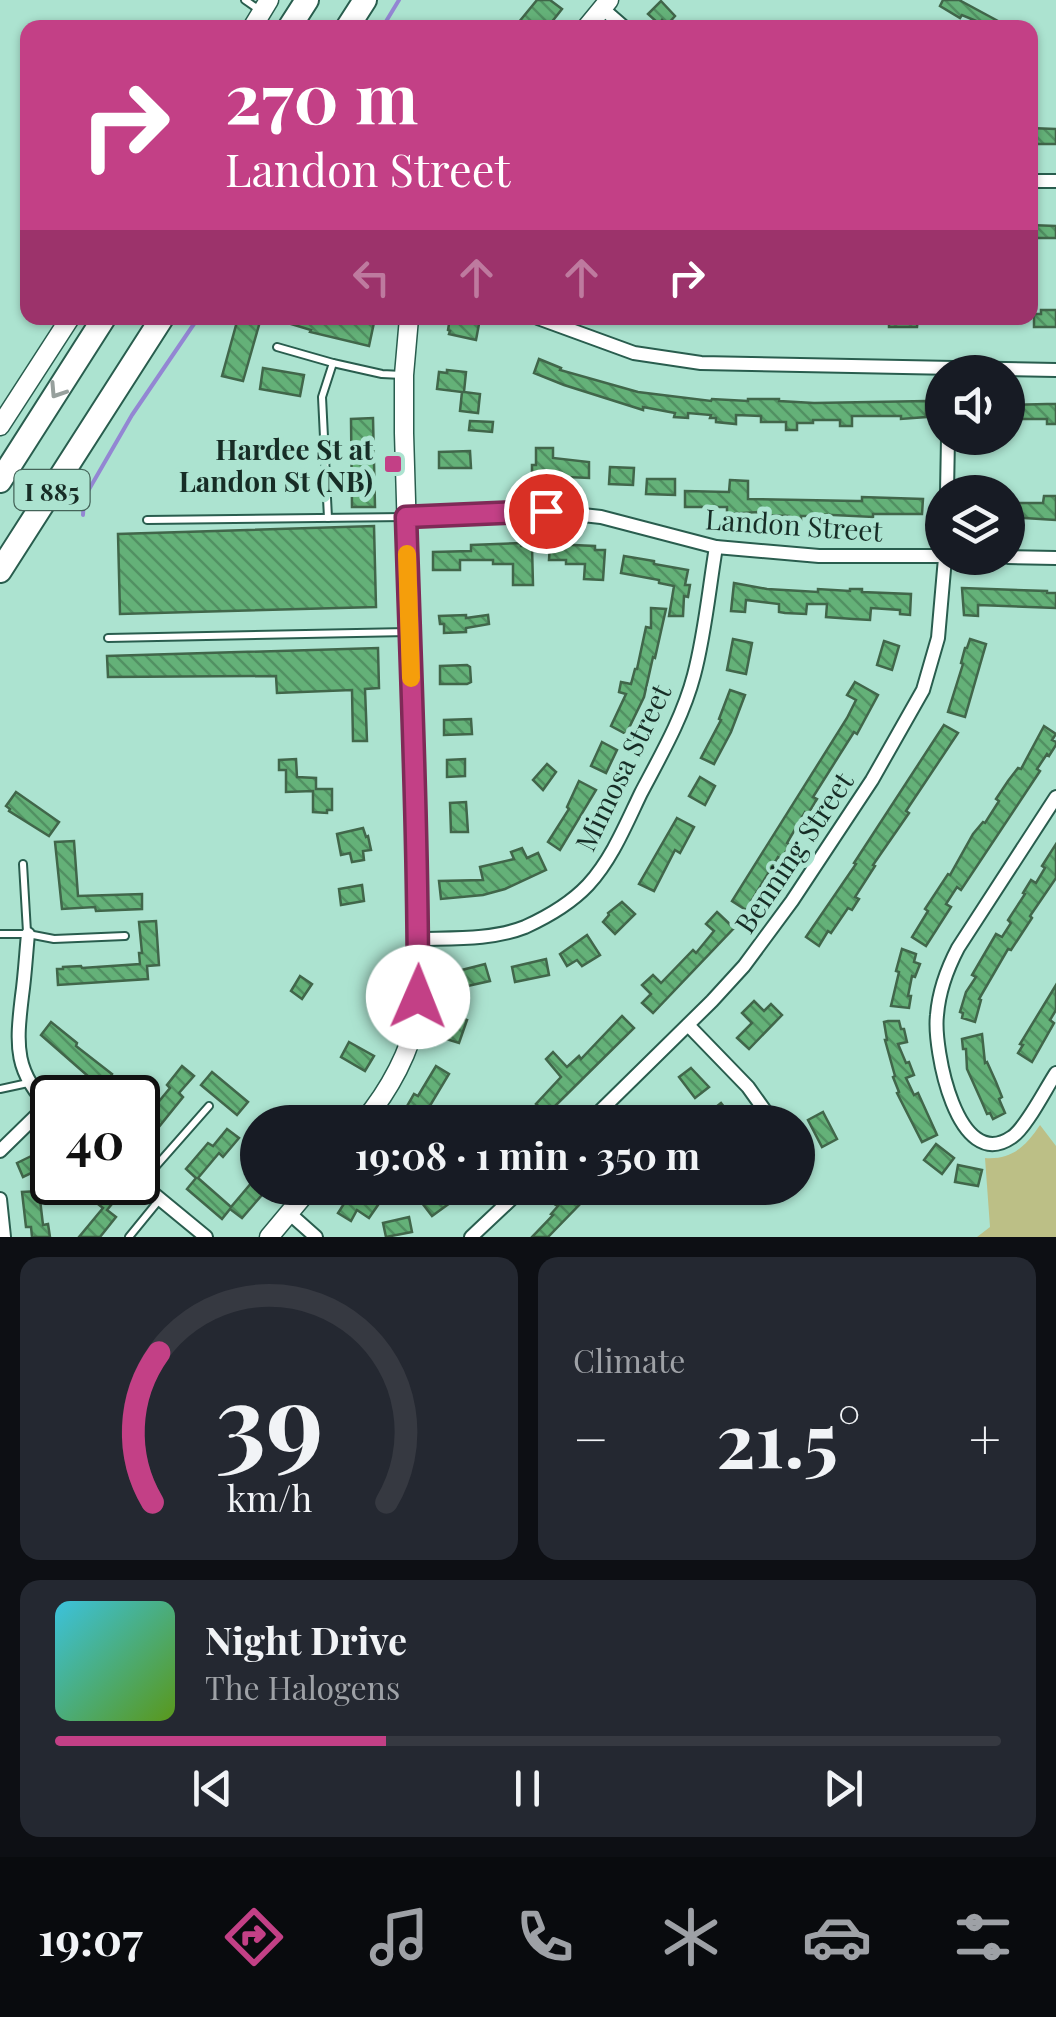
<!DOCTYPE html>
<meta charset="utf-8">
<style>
:root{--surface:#171b24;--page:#242831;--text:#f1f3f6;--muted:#9ea1a6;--line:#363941;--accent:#c34086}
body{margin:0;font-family:"Playfair Display",serif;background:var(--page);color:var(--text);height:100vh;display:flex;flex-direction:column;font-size:38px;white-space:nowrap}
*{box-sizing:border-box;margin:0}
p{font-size:32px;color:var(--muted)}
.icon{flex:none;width:55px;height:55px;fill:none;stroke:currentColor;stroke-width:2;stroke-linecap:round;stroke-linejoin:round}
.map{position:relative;height:1237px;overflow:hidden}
.drawer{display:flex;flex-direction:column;gap:20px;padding:20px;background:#0d0f14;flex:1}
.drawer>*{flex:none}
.hud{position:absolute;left:20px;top:20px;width:1018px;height:305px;border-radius:20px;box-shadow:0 2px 8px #0004;background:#c34086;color:#fff;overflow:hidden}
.tools{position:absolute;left:925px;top:355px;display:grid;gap:20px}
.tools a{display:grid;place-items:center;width:100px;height:100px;border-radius:50%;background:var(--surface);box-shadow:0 2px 8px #0004;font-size:50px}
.speed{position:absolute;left:30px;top:1075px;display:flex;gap:20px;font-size:50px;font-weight:700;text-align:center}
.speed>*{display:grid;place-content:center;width:130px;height:130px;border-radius:50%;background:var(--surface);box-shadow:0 2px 8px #0004;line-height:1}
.speed .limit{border:5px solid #111;border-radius:15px;background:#fff;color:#111}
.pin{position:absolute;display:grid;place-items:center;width:85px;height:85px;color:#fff;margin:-42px;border:5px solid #fff;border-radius:50%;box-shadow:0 2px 10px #0007}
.me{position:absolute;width:110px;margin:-55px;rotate:1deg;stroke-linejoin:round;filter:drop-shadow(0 0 8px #0008)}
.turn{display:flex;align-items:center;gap:35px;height:210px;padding:0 40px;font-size:45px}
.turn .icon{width:130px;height:130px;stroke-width:2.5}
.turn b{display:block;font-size:70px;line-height:85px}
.lanes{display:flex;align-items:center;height:95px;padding:0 40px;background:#0003;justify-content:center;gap:50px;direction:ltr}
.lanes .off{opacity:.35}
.big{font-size:75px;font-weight:700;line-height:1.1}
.drawer .tile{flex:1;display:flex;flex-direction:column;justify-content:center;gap:15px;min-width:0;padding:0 35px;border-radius:20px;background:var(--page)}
.drawer .dial{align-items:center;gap:0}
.dial svg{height:260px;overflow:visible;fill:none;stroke:var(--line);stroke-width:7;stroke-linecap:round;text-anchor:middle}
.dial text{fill:var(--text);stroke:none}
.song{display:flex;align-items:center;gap:30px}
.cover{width:120px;height:120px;border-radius:15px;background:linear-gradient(135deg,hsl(190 70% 55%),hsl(90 70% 35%))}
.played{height:10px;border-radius:5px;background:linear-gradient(90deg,var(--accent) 35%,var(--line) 35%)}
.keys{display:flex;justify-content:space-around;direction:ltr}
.heat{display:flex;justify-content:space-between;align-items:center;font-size:55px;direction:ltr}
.drawer .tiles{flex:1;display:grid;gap:20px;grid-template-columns:1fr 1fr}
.tile:last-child{grid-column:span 2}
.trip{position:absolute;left:240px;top:1105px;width:575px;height:100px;border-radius:50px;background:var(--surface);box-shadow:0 2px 8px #0004;font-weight:700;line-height:100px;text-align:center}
.tab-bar{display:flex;height:160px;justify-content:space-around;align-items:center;background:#090b0e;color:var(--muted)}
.tab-bar .icon{width:70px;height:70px}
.tab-bar .on{color:var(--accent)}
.tab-bar b{font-size:45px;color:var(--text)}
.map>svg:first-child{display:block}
.park{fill:#bcbf86}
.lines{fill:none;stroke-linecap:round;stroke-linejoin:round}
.stream{stroke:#9386d3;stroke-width:4}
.building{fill:url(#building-back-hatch);stroke:#41664a;stroke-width:2.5}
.lane-casing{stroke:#295d4e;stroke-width:10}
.street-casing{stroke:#295d4e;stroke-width:16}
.secondary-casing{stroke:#295d4e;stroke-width:21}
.highway-casing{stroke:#295d4e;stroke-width:26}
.lane{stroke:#fff;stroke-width:6}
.street{stroke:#fff;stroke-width:12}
.secondary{stroke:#fff;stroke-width:18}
.highway{stroke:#fff;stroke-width:22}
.oneway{stroke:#97a09d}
.route-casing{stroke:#7f2a57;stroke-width:25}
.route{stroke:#c34086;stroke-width:18}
.slow{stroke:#f59e0b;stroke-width:18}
.poi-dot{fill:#c34086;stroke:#ace3d0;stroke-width:4}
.labels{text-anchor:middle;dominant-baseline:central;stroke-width:10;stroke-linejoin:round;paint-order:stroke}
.shield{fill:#ace3d0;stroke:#446459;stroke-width:2.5}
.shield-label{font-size:25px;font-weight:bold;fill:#172d26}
.poi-label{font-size:28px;font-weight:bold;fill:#172d26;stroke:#ace3d0;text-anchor:end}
.street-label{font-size:28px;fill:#172d26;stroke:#ace3d0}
</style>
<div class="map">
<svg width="1056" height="1237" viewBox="0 0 1056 1237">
<defs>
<pattern id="building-back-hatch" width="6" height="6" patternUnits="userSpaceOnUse" patternTransform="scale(2.5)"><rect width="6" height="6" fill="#64b178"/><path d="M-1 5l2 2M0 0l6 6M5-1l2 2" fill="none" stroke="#519062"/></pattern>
</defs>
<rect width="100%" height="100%" fill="#ace3d0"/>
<path class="park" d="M1040,1125L1056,1146V1237H977L990,1227L985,1158C1012,1160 1026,1146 1040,1125Z"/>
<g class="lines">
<g class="stream">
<path d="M382,28L399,0"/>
<path d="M83,515L84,498L132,415L198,318"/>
</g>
</g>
<g class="building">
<path d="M537,0H550L562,9L547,28H514Z"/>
<path d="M943,0H959L1011,28H979L981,23L962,15L960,18L940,6Z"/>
<path d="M661,1L675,16L667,25L662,20L659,24L648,14Z"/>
<path d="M1030,128L1056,129V144H1030Z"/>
<path d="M1030,225L1056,226V238H1030Z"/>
<path d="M1041,310H1056V327H1034V314H1041Z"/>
<path d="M238,318H261L243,381L222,376Z"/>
<path d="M278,318H375L369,346L310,332L311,330L278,320Z"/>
<path d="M450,318H460V320L479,324L476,340L449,334L450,331L448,330Z"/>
<path d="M889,318H918L917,327H889Z"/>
<path d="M539,359L561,368L560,370L638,392L711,401L712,399L748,401V399H779V401L814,403L926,401V417L901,419V416H852V426H840V420H813V423H797V430H786V422H761V416L736,415V424L716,422V418H710L711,415L688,413V418L674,417L675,413L643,407V410L564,385L534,373Z"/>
<path d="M263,368L304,375L300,396L260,389Z"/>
<path d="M447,370L466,372L464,392L480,394L478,413L460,411L462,392L437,389L439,372L447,373Z"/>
<path d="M1047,404H1056V424H1047V419H1010V405Z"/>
<path d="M373,418L375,507H352L351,419Z"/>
<path d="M470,421L493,422L492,432L469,430Z"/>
<path d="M536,448H553V458L589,462V478L544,476V480H532V465H536Z"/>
<path d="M470,451L471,468H439V452Z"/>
<path d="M610,467L634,468L633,485L609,484Z"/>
<path d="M647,479H675V495L646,494Z"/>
<path d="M730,480L748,481V499L857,501H862V497L923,499L922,514H873V517L813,514V516H801V520H789V516L758,515V512L727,514V507H685V491L729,492Z"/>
<path d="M1044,496H1056V520L1008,517V503H1043Z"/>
<path d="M374,526L376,607L120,614L118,534Z"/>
<path d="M521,543V546H532L533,585H513V564H493V560H460V570H433V552L471,551V545Z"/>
<path d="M550,544L595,546V550H605L603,580L584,579L585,564H566V560H549Z"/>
<path d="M624,556L654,561V564L688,570L685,585H690L688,597L684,596L683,616H669L674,586L659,583V580L621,573Z"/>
<path d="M734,583L767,589L818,592V589L850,591V589H862V592L911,594L910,615L900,614V610L871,608L870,620L853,619L826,617L827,604H807L806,614L785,613L779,612V604L746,600L745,612L731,611Z"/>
<path d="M962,588L1047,591V593H1056V608L978,605V616L964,615Z"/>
<path d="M651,608L666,609L655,658L653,657L644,697L626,734L611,726L626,694L619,692L621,682L631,684L635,669H637L646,627L651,628Z"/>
<path d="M466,615V618L488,615L489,624L466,628V632L444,633V624H440L439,616Z"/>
<path d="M733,639L752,643L746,674L727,670Z"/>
<path d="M970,639L986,644L965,717L948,712L963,664L961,663L965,648H967Z"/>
<path d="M884,641L899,646L892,670L877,665Z"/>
<path d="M378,648L379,688L365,689L367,741H353L352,690L277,693L276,676L108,677L107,656Z"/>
<path d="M467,665L470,667L471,682L467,684H440V666Z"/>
<path d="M855,682L878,695L857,734L854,732L813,797L817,799L808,814L805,812L787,843L790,845L781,859L778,857L746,910L732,901L847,718L856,700L847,695Z"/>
<path d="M730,690L745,695L731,732L714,764L701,758L721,720L719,719Z"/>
<path d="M471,719L472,734L444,735V720Z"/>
<path d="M944,725L958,733L906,811L909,813L873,865L875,866L855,897L859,899L852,910L848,908L831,933L828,931L819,946L806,937L856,864L854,863Z"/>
<path d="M1044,726L1056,734L1052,740L1056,742V745L1049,756L1047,754L1037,769L1040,771L961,890L957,887L946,904L951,907L926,946L912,937L928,911L925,909L948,874L950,875L973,834L983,822L985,823L999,801L996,799L1008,781L1018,768L1021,769Z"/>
<path d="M602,742L617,750L606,773L591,766Z"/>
<path d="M296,759L297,777L316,778V789H332V810H327V813L313,812V791L286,792V770H279V760Z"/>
<path d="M465,759V776L447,777V760Z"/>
<path d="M547,764L556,772L543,790L533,780Z"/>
<path d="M700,777L715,786L705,805L689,796Z"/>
<path d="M579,781L596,790L560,850L548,842L569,809L567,807Z"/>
<path d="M16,792L59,822L49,836L9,811L10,809L6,806Z"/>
<path d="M466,802L468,832H451L450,803Z"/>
<path d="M677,818L694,827L680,853L675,850L654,891L639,884Z"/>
<path d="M363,828L366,837L368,836L371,850L363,851L364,860L352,862L350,853L341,855L337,834Z"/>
<path d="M74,841L78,896L142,894V909L96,911L95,907L62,909L55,842Z"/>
<path d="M1056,844V878L1030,916L1032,918L1011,950L1008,949L979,999L981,1000L975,1022L962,1018L963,1013L960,1012L966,992L976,977L972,975L996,934L1002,937L1011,923L1008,920L1025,894L1023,893L1031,880L1036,883L1045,868L1042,866Z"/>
<path d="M522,848L527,858L538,853L546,870L505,889L483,895L441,899L439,881L483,880L480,867L514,859L511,852Z"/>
<path d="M362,885L364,901L341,905L339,889Z"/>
<path d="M622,902L635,914L615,934L603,922L609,915L608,913Z"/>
<path d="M717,912L734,928L653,1013L642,1003L651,994L642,985L653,975L661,983L693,950L696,953L714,931L706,924Z"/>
<path d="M156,921L159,965L147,966L148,979L58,985L57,969H63V967L81,966L82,968L140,964L139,953H142L139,922Z"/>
<path d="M587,935L600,955L582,966L577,960L567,966L560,954Z"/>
<path d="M902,949L916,954L914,962L920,964L915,977L912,976L908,996H911L909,1008L891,1006L899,972L896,971Z"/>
<path d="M546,959L549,975L515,982L512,967Z"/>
<path d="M485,964L490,981L463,987L458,971Z"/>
<path d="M300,976L312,984L302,999L291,991Z"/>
<path d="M1056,985V1010L1050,1020L1054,1023L1032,1062L1018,1053L1023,1045L1020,1044Z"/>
<path d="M754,1001L764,1011L771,1004L782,1015L749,1049L737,1038L752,1023L742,1013Z"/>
<path d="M450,1014L467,1020L459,1043L446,1039L449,1030L445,1028Z"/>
<path d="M622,1016L634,1028L547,1114L536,1104L561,1077L546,1059L553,1052L567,1067L579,1056L581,1059Z"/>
<path d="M888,1021H899L901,1029H904L907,1042L898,1044L906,1063L909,1062L914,1075L906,1078L914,1095L918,1093L937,1135L922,1142L897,1093L899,1092L893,1077L895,1076L885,1040H887L884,1022Z"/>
<path d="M51,1022L77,1043L76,1046L112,1074L110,1077L128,1091L123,1098H113L41,1035Z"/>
<path d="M982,1034L985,1063L987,1062L996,1082L1002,1097L999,1099L1005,1113L993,1119L990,1113L987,1114L981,1100L967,1069L966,1049H963L962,1039Z"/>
<path d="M349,1042L374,1056L365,1071L341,1057Z"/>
<path d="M182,1066L194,1076L179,1093L183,1097L154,1133L141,1123L170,1088L167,1085Z"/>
<path d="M436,1066L449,1074L428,1109L425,1108L416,1122H412L403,1117L408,1109L406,1108L414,1094L418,1096Z"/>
<path d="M691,1068L709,1087L695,1098L679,1077Z"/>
<path d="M212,1072L248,1102L237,1115L201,1085Z"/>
<path d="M721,1103L736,1122H697Z"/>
<path d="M823,1112L837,1139L822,1147L808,1120Z"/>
<path d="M227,1129L239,1138L223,1157L219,1153L198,1178L231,1207L258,1175V1188H268L242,1218L230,1209L222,1219L187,1189L196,1178L186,1169L208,1143L213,1146Z"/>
<path d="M936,1144L954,1158L942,1174L924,1160Z"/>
<path d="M52,1146V1163L23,1177L17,1163Z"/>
<path d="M958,1165L982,1170L978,1186L955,1182Z"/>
<path d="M84,1182H101L112,1192L110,1195L116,1199L107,1210L116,1217L100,1237H79L103,1208L79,1189Z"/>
<path d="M354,1188L378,1205L369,1218L357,1210L351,1221L338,1213Z"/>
<path d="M444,1188H455L461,1195L432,1216L422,1203Z"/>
<path d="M574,1190L584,1200L548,1237H532L553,1215L551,1214L558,1206L556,1205Z"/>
<path d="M39,1191L43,1225L48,1224L50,1237H32L31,1227H26L22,1192Z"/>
<path d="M409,1217L412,1232L386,1237L383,1223Z"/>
</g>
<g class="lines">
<defs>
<g id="lane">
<path d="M245,0L261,11"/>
<path d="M277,347L333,363L322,397L328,518"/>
<path d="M333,363L382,374L402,375"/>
<path d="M147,520L405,517"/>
<path d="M108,638L408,632"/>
<path d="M23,864L27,932"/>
<path d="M0,934H28L54,939L125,936"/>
<path d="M0,1089L28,1083"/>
<path d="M276,1122L286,1118L299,1122"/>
<path d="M142,1182L209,1106"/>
<path d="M129,1237L160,1199"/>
</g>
<g id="street">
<path d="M602,8L625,28"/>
<path d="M1030,181H1056"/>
<path d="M538,318L634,353L701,363L1056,370"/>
<path d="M947,492L948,438"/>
<path d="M406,517L546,511L601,517L716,547L819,556H942"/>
<path d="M1008,557L1056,558"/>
<path d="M1056,797L958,948C947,969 939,990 937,1015C933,1048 957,1175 1012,1137C1026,1128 1046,1088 1056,1073"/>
<path d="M28,934C26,954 25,975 22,996C16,1046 14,1073 52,1110"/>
<path d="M419,939C454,938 492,940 525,927C547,917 571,903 588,885C612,859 626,824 641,793C661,755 683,717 694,675C705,634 709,589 716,547"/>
<path d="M688,1025L748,1087L773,1122"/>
<path d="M589,1122L712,1001L744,966L792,901L872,780L923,690L938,638L945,558"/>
<path d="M0,1151L47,1105"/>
<path d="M138,1181L206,1237"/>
<path d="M0,1199L4,1237"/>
<path d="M289,1213L316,1237"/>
<path d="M471,1237L523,1188"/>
</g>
<g id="secondary">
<path d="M252,28L269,0"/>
<path d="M586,28L609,0"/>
<path d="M0,426L70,318"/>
<path d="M363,1122C388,1092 413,1049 417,1010C420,986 418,962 419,939L404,433V375L409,318"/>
<path d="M269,1237L310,1188"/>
</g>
<g id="highway">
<path d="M289,28L307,0"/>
<path d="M347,28L365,0"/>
<path d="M0,481L104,318"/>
<path d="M0,571L162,318"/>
</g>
</defs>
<use href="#lane" class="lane-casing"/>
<use href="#street" class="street-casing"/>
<use href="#secondary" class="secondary-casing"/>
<use href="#highway" class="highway-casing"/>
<use href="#lane" class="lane"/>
<use href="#street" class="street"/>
<use href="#secondary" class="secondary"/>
<use href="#highway" class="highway"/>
</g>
<defs><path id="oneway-chevron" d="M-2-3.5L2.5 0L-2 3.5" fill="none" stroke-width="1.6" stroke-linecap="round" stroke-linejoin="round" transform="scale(2.5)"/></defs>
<use class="oneway" href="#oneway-chevron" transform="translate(57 391) rotate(123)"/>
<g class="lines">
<defs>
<path id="route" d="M418,997C418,837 411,677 406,517L546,511"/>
</defs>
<use href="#route" class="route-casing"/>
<use href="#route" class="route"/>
<path class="slow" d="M407,554L411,678"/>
</g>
<rect class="poi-dot" x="383" y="454" width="20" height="20" rx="5"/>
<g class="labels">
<rect class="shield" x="14.5" y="470" width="75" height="40" rx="8"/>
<g class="shield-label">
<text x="52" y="490">I 885</text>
</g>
<g class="poi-label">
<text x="373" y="448">Hardee St at<tspan x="373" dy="32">Landon St (NB)</tspan></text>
</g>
<g class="street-label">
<text transform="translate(794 524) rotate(4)">Landon Street</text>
<text transform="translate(622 767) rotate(-64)">Mimosa Street</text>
<text transform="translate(793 852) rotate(-56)">Benning Street</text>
</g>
</g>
</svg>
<div class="tools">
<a><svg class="icon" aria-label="sound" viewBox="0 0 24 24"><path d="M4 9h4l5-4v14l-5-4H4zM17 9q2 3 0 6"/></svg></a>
<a><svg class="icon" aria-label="layers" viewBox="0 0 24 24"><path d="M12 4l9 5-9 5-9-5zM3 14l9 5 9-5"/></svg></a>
</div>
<div class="speed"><div class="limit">40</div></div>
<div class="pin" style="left:546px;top:511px;background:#d93025"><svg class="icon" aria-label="arrive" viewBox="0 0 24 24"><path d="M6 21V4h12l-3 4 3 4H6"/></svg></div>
<svg class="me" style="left:418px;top:997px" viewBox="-20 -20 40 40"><circle r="19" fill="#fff"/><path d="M0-13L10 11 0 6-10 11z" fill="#c34086"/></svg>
<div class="trip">19:08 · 1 min · 350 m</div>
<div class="hud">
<div class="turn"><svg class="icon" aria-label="right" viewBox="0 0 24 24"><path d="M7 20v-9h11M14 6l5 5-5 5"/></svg><div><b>270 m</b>Landon Street</div></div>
<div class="lanes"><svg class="icon off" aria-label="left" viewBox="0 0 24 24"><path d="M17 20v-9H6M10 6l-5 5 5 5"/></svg><svg class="icon off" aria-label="ahead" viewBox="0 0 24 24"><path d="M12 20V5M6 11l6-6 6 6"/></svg><svg class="icon off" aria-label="ahead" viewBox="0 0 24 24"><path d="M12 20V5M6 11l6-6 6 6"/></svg><svg class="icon" aria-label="right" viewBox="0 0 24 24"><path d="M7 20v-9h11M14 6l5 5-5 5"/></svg></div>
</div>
</div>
<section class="drawer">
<div class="tiles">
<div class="tile dial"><svg viewBox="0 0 100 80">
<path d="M14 69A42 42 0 1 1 86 69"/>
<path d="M14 69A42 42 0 0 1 16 23" stroke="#c34086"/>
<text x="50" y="56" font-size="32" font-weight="700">39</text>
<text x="50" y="72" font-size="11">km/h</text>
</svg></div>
<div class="tile"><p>Climate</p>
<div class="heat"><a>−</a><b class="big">21.5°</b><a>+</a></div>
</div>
<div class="tile">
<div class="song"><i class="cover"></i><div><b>Night Drive</b><p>The Halogens</p></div></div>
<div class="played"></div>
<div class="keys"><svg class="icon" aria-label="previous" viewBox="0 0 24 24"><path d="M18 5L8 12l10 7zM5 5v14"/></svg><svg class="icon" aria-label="pause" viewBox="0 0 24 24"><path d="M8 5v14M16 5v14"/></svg><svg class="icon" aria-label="next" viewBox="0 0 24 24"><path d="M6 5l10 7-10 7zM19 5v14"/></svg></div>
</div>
</div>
</section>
<nav class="tab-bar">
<b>19:07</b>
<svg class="icon on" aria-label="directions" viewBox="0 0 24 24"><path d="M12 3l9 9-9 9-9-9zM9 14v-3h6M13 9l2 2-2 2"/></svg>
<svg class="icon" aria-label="music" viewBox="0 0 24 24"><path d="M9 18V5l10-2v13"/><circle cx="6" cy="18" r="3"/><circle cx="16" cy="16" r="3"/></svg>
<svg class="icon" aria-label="phone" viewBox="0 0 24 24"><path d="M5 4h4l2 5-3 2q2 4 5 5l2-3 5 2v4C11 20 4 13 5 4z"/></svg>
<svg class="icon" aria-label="climate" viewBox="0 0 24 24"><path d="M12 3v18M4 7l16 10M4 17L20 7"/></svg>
<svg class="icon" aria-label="car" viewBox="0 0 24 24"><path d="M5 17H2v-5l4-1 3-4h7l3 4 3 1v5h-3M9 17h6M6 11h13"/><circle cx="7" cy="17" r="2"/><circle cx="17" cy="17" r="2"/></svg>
<svg class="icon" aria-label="filters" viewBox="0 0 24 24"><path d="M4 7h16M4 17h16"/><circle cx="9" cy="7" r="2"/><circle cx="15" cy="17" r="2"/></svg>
</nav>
